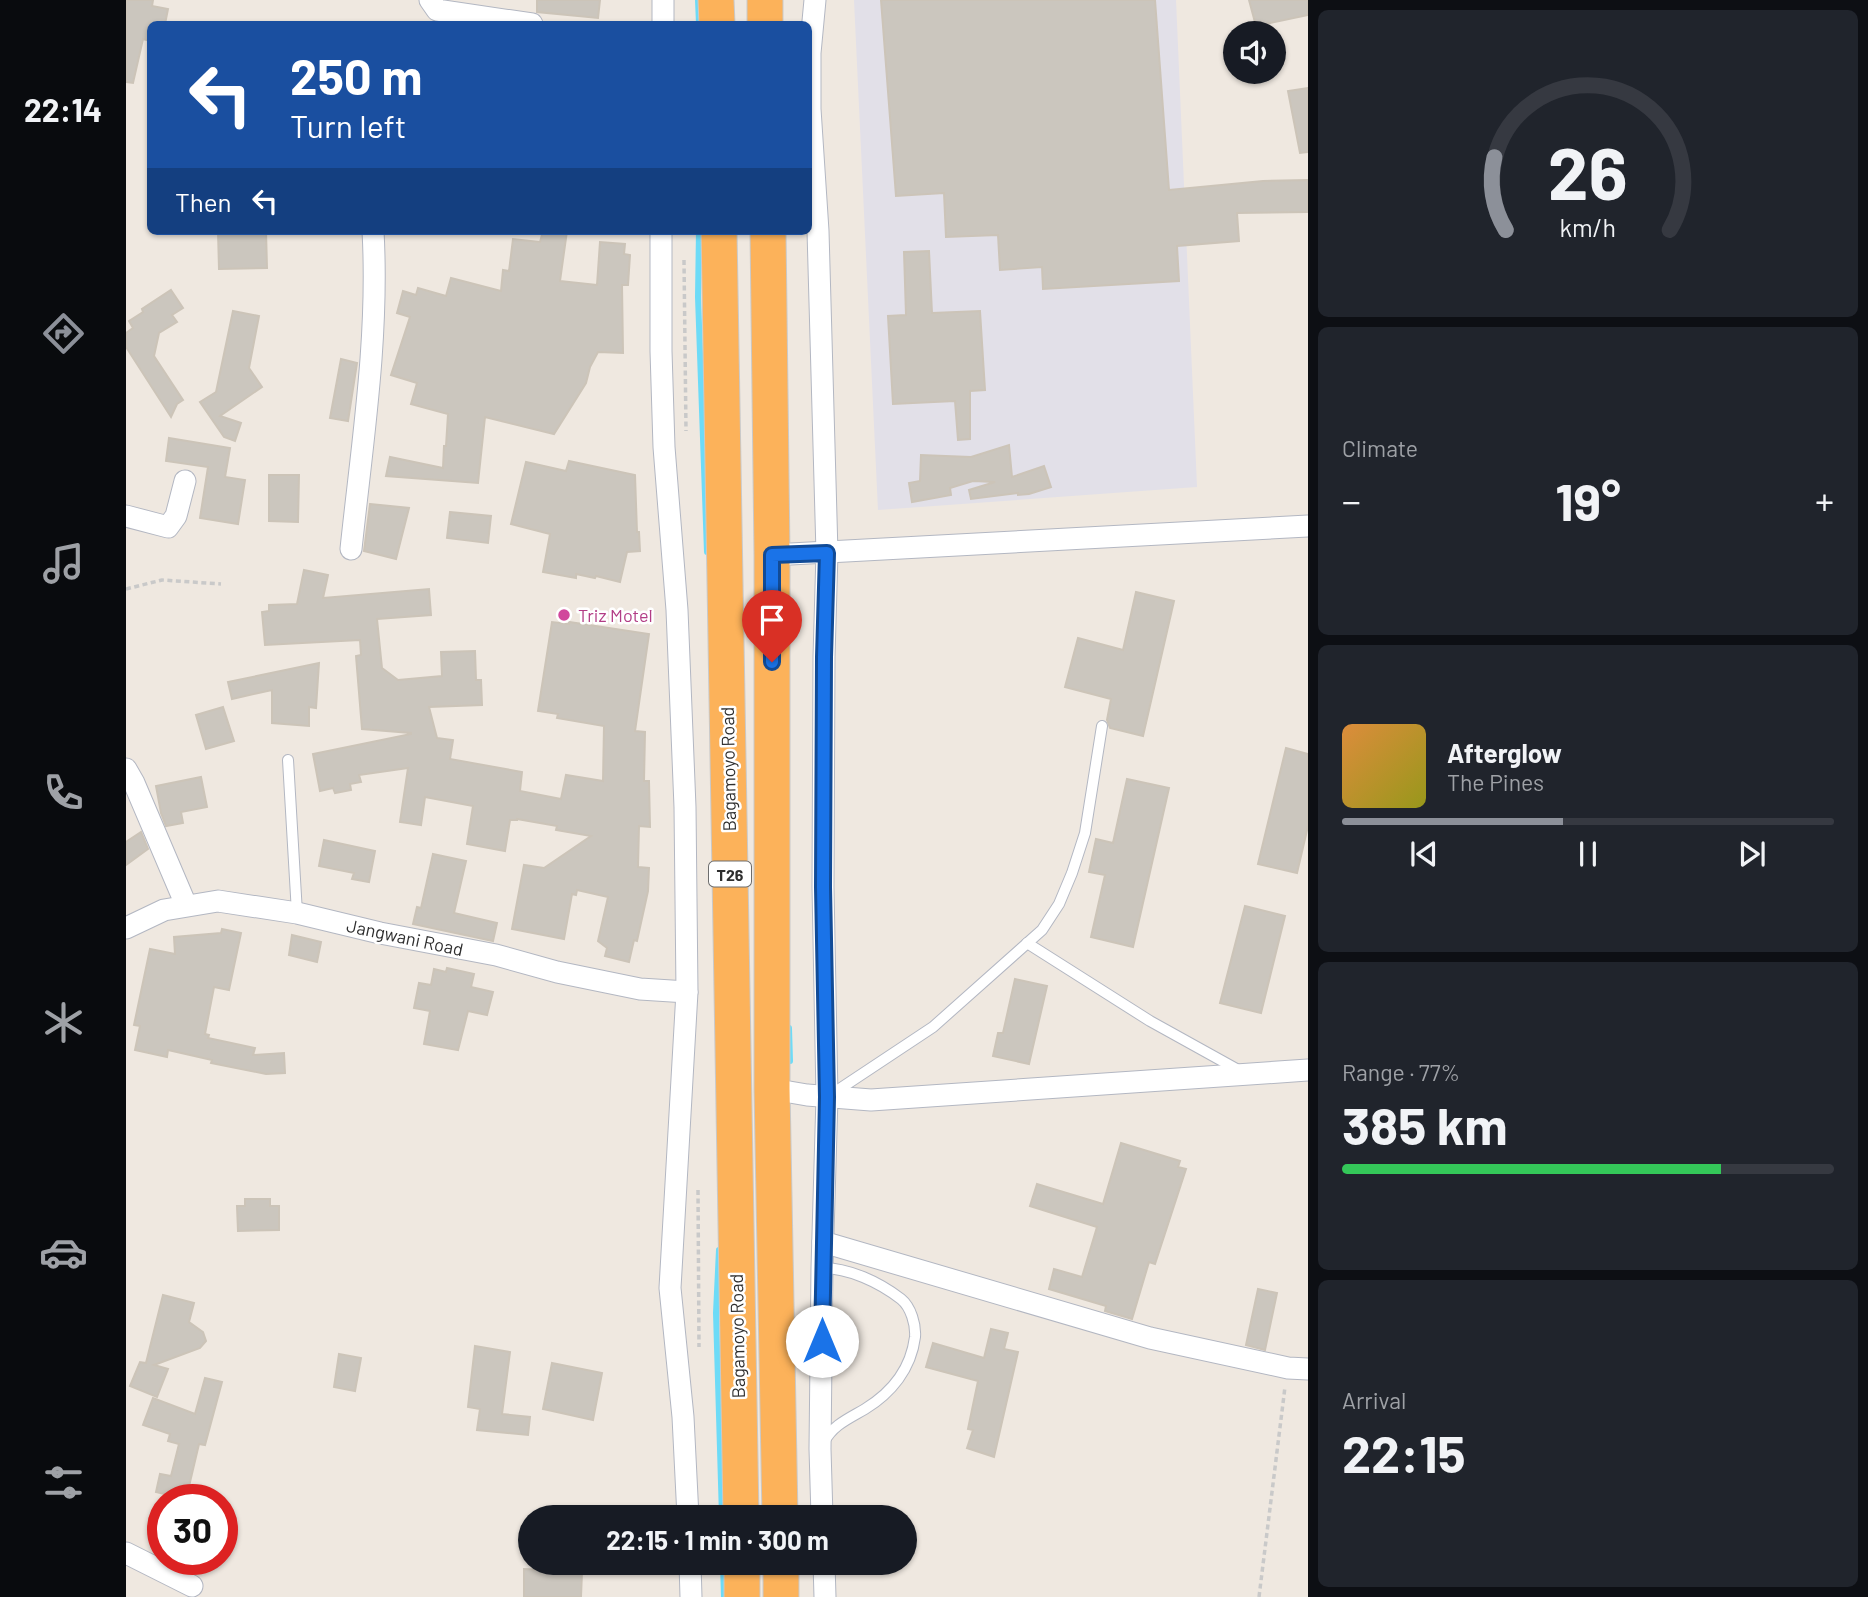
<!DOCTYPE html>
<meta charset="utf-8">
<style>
:root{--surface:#171b24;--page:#20242c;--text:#f1f3f6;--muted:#9ea1a6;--line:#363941;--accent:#8c9099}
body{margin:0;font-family:Barlow,sans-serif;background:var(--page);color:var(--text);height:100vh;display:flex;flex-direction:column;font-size:26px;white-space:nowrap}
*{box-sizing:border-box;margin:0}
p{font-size:23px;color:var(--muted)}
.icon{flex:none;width:38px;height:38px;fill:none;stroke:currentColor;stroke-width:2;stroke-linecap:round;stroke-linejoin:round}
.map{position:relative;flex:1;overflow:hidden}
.details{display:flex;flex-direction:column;gap:10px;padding:10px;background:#0d0f14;width:560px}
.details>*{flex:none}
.top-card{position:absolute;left:21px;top:21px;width:665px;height:214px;border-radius:10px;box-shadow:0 2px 5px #0004;background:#1a4fa0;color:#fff;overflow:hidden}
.buttons{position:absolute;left:1097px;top:21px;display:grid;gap:14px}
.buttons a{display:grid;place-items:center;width:63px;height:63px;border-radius:50%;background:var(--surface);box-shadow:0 2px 5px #0004;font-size:35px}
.speed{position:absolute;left:21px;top:1484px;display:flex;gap:14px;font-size:35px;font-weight:700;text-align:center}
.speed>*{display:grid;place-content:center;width:91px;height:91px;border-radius:50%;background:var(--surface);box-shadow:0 2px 5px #0004;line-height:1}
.speed .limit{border:10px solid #d22;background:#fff;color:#111}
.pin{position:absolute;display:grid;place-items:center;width:60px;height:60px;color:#fff;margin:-72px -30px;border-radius:50% 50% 50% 0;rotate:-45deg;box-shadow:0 0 7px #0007}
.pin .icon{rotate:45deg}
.me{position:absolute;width:77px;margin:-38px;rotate:0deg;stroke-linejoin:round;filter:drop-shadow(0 0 5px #0008)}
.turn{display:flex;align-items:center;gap:24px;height:147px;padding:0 28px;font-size:32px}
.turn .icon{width:91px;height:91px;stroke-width:2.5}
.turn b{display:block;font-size:49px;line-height:60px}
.then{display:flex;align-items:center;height:66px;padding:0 28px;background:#0003;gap:14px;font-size:26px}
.big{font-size:52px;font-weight:700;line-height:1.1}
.details .widget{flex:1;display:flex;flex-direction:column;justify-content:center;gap:10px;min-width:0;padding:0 24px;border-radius:10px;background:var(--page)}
.details .dial{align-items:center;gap:0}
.dial svg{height:182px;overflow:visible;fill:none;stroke:var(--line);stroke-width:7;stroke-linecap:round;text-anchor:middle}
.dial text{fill:var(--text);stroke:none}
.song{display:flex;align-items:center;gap:21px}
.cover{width:84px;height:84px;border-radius:10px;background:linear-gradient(135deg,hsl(30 70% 55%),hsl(60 70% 35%))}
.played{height:7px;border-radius:4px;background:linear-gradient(90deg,var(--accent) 45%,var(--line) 45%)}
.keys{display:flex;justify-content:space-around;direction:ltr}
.heat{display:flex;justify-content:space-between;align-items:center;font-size:38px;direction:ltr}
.charge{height:10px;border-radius:5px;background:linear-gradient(90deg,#34c759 77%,var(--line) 0)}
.trip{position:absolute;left:392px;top:1505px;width:399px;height:70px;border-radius:35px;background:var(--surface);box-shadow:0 2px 5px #0004;font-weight:700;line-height:70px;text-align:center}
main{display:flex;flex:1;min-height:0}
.tabs{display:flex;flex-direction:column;width:126px;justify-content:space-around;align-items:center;background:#090b0e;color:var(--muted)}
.tabs .icon{width:49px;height:49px}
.tabs .on{color:var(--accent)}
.tabs b{font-size:32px;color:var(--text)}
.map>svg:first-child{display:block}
.industrial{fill:#e2e0e8}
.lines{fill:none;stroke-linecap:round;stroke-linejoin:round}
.stream{stroke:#6ddbf7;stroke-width:6}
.building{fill:#cbc6be;stroke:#ccc4b8;stroke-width:2}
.service-casing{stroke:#b3b7c2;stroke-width:12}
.minor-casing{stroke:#b3b7c2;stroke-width:23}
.trunk-casing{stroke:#c9c9c9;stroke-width:37}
.path{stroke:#c9c9c9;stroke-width:3.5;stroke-dasharray:5 3.5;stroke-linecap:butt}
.service{stroke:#fff;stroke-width:10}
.minor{stroke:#fff;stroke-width:21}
.trunk{stroke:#fcb25a;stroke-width:35}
.route-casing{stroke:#114b97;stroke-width:18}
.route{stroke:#1a73e8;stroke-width:12}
.hotel-dot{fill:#d1479c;stroke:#fff;stroke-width:2.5}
.labels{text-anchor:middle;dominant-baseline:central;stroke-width:5;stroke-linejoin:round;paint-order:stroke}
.shield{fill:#fff;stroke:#6d6d6d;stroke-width:2}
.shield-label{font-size:16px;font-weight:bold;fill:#2e2e2e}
.hotel-label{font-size:18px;fill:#b23c85;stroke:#fff;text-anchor:start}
.street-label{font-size:18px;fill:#2e2e2e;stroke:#fff}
</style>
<main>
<nav class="tabs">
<b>22:14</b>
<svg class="icon on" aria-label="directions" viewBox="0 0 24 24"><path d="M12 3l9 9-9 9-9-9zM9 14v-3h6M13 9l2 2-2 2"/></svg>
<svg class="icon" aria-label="music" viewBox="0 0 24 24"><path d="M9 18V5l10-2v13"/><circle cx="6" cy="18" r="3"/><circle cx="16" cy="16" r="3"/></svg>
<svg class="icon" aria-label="phone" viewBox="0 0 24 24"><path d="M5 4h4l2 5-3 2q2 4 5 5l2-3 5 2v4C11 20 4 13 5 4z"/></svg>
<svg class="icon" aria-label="climate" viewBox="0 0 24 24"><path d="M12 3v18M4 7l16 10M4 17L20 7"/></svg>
<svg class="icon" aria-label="car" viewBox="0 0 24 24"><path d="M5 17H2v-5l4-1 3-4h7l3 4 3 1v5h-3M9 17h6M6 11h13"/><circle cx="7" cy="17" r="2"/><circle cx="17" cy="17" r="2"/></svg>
<svg class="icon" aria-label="filters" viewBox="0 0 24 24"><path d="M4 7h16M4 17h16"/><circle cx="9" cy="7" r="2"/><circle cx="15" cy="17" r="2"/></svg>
</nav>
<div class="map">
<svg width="1182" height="1597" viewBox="0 0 1182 1597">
<rect width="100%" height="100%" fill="#efe8e0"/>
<path class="industrial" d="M728,0H1050L1071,487L752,510Z"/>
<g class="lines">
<g class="stream">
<path d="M572,0L573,24"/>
<path d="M573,231L572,297L581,552"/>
<path d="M663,1028L664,1061"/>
<path d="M593,1250L590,1313L596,1517"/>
<path d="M597,1563L598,1597"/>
</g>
</g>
<g class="building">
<path d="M0,0H27L26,6L42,9L39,24H24V41L17,39L7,83L0,82Z"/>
<path d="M411,0H474L472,18L411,12Z"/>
<path d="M755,0H1029L1043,190L1137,181L1182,180V212L1111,213L1113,241L1051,246L1053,281L917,289L916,267L874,270L872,235L820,237L818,193L770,196Z"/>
<path d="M1123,0H1182V15L1130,26Z"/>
<path d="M1182,88V152L1174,153L1162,91Z"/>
<path d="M92,231H140L141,268L93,269Z"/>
<path d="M417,231H441L434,281L471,285L474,242L499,244L498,254L504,255L502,285H496L497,353L472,352L464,367L460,383L428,434L359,417L352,483L260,476L264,457L317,468L318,446H320L322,414L285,404L291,383L265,375L284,317L271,313L277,291L290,295L292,288L320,296L325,278L375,291L377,270L383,271L387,239L414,242Z"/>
<path d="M803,251L806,313L854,311L859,390L844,391V439L832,440L829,401L767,404L762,316L780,315L778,252Z"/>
<path d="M45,290L57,308L46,315L51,322L33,333L28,356L57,400L51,404L45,417L0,347V333L7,328L3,321L17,312L16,309Z"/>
<path d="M107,311L133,316L123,368L136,387L94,416L115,423L109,441L98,437L74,402L90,392Z"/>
<path d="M215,359L231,363L222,421L204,418Z"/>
<path d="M43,438L104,448L99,477L119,480L112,524L74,518L82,467L40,461Z"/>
<path d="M883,445L886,477L918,466L925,487L903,494L892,495V493L845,499L843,490L869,482L847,481L824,488L825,495L786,502L783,483L794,481L795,455L845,457Z"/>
<path d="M443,461L509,475L511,532H513L514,551L501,552L494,582L470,576L469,578L450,574V578L417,572L424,534L385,524L400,462L440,471Z"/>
<path d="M143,475H173L172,522L143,521Z"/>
<path d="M244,504L283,508L270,559L238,551Z"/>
<path d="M324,512L365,516L362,543L321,538Z"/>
<path d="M178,570L202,575L197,598L303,589L305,615L251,619L256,668L272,680L316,676L315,652L349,651L350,680H355L356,705L303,707L311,738L327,740L324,759L396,772L394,791L435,799L440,775L477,781L478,726L431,718L432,714L412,711L426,622L443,624V622L523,634L509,731L519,732L518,781H523L524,827L513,826L512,867L523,868L522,891L511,941L508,940L503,962L479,956L481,948L472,941L482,897L451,890L450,895L446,894L438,939L386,929L398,865L418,868L465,836L430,830L431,826L391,819V820H384L379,851L341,844L347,806L299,797L295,825L274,822L282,768L233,775L235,782L224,784L225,790L209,793L207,788L194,791L187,754L285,734V733L236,729L230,656L235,655L234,640L139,645L136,612L143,611V605L171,604Z"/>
<path d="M1010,592L1048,601L1017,736L984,728L981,720L985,699L939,687L952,638L997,650Z"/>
<path d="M193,663L190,708L183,707V726L146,723V690L106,699L102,682Z"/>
<path d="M97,707L108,741L80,749L70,715Z"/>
<path d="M1160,748L1182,754V826L1171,873L1132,864Z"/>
<path d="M75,777L81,807L55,812L57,823L40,826L35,813L30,786Z"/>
<path d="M1001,779L1043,788L1007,947L965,937L979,875L963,872L970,839L987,843Z"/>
<path d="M15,832L22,849L0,865V842Z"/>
<path d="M198,840L249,851L243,882L226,879L228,873L193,866Z"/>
<path d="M307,854L340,861L328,913L371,923L367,941L287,924L291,907L295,908Z"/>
<path d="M1119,906L1159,916L1135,1013L1094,1003Z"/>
<path d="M96,929L115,933L103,990L88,987L79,1034L83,1035L82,1038L129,1048L127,1055L158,1053L159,1073L140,1074L85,1063L86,1060L42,1050L41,1057L9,1050L14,1026L8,1025L24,949L49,954L48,937L95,933Z"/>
<path d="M166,935L195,942L191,962L163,955Z"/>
<path d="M321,968L348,974L345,987L367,992L361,1015L342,1011L332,1050L298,1044L304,1011L288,1008L293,983L305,985L308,969L320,972Z"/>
<path d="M889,979L921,986L903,1064L867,1056L872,1033H877Z"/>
<path d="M995,1143L1054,1161L1052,1167L1060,1169L1029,1264L1023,1262L1006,1319L979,1311L980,1306L923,1289L928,1269L956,1277L971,1227L904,1206L911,1184L977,1204Z"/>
<path d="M119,1199H144V1206H153V1230L112,1231L111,1206H119Z"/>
<path d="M1132,1289L1151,1293L1139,1350L1120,1345Z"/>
<path d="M37,1295L68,1303L63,1322L77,1332L80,1341L74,1348L28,1365L42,1369L31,1397L4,1386L14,1362L20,1363Z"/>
<path d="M865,1329L882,1333L878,1349L892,1352L868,1457L841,1448L847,1430L842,1429L852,1381L800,1367L807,1343L858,1358Z"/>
<path d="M349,1346L384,1352L376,1414L404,1417L402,1435L351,1430L354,1409L342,1407Z"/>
<path d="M213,1354L235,1358L229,1391L208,1387Z"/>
<path d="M426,1363L476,1373L467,1420L417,1409Z"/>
<path d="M79,1378L96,1382L79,1445L73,1444L60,1499L30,1492L34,1474L45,1476L53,1444L42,1441L44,1434L17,1425L27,1398L69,1414Z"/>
<path d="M398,1569L456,1572L455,1597H398Z"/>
</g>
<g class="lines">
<defs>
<g id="service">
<path d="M162,760L171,913"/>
<path d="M901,943L1024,1021L1116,1072"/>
<path d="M706,1094L807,1027L916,930L933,904L946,873L959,833L976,726"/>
<path d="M696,1268C723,1268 753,1282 775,1299C785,1307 790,1325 789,1337C785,1369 765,1393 739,1409C722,1419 707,1425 698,1442"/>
</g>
<g id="minor">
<path d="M304,0L311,10L406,24"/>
<path d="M537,0V24"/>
<path d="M689,0L684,53V109L692,231L701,553L698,657L697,887L701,1097L696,1268L694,1449L696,1517"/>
<path d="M535,231V351L538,447L551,610L559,807L561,992L544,1288L557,1417L562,1517"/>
<path d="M0,516L42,527L50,516L59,481"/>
<path d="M225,549C236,444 253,338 247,231"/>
<path d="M646,555L1182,526"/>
<path d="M0,769L8,783L60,905"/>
<path d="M0,928L38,910L92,901L171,913L254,933L370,955L431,972L514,989L561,992"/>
<path d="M646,1089L681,1095L745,1100L1182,1070"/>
<path d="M697,1242L1024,1338L1162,1368L1182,1369"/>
<path d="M0,1553L66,1586"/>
<path d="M564,1563L565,1597"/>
<path d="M698,1563L699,1597"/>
</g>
<g id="trunk">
<path d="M590,0L591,24"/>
<path d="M639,0V24"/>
<path d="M593,231L615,1517"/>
<path d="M642,231L646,555V1089L654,1517"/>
<path d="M616,1563V1597"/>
<path d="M655,1563V1597"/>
</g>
</defs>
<use href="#service" class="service-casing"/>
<use href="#minor" class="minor-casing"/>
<use href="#trunk" class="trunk-casing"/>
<g class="path">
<path d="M558,260L560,431"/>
<path d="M0,589L36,580L95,584"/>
<path d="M572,1190L573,1347"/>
<path d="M1133,1597L1159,1387"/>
</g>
<use href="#service" class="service"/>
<use href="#minor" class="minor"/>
<use href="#trunk" class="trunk"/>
</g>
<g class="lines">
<defs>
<path id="route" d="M646,662V555L701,553L698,657L697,887L701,1097L696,1341"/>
</defs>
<use href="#route" class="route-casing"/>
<use href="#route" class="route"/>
</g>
<circle class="hotel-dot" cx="438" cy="615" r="7"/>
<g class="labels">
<rect class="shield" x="583" y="861.5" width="42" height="25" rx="5"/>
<g class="shield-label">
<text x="604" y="874">T26</text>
</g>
<g class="hotel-label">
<text x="452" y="615">Triz Motel</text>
</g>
<g class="street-label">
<text transform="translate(602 769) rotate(-91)">Bagamoyo Road</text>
<text transform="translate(279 937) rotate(12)">Jangwani Road</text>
<text transform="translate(611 1336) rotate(-91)">Bagamoyo Road</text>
</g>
</g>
</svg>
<div class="buttons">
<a><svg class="icon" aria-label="sound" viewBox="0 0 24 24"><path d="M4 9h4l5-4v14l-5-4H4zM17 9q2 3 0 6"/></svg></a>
</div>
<div class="speed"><div class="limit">30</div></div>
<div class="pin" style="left:646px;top:662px;background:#d93025"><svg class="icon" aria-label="arrive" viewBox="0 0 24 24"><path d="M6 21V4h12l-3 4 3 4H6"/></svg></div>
<svg class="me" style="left:696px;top:1341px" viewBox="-20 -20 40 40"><circle r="19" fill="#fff"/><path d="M0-13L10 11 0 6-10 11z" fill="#1a73e8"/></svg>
<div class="trip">22:15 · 1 min · 300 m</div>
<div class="top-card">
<div class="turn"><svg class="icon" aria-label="left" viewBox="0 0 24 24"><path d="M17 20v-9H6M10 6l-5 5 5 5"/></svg><div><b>250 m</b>Turn left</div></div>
<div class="then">Then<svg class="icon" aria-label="left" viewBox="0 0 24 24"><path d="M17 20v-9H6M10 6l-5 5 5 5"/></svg></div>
</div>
</div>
<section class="details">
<div class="widget dial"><svg viewBox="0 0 100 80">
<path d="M14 69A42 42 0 1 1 86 69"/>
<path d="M14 69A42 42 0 0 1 9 37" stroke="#8c9099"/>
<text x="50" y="56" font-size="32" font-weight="700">26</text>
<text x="50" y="72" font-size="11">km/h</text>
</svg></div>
<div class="widget"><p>Climate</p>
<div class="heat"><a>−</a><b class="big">19°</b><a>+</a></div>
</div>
<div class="widget">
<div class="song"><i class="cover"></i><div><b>Afterglow</b><p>The Pines</p></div></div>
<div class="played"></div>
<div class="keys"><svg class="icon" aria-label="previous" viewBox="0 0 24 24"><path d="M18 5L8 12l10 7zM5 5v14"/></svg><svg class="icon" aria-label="pause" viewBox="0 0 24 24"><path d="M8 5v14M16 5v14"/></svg><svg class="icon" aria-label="next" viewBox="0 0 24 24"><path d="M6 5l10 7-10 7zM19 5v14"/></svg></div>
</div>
<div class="widget"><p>Range · 77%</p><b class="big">385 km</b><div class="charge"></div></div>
<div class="widget"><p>Arrival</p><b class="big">22:15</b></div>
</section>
</main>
